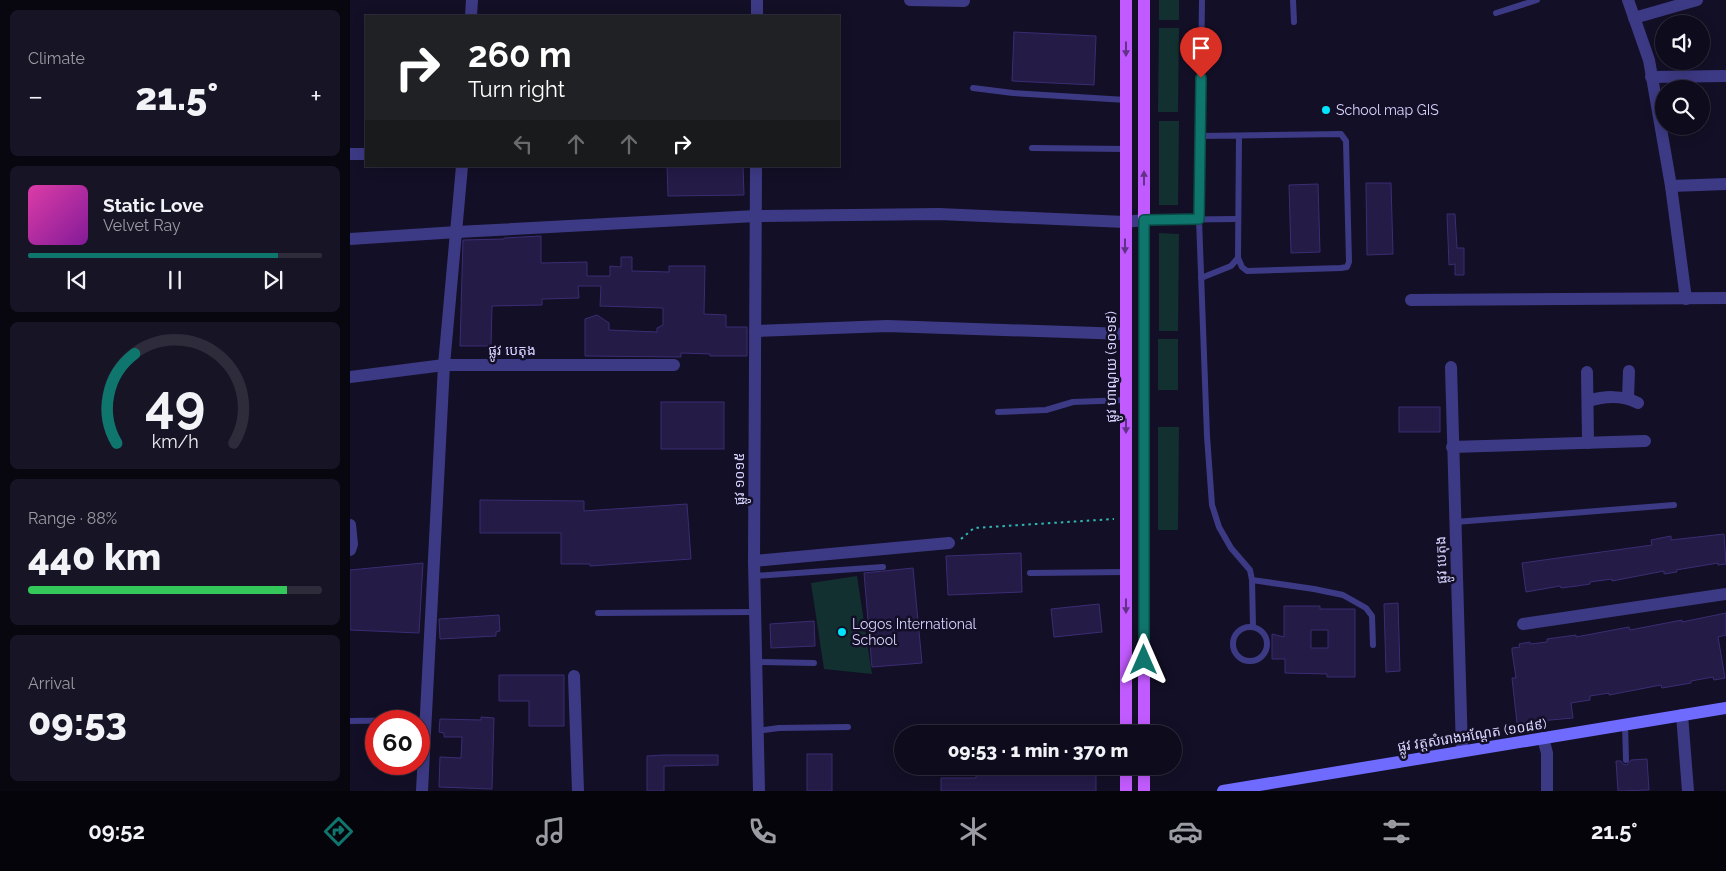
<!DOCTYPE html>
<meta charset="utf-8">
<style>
:root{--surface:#0e0b1c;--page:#171425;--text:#f1f3f6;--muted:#9b9ba3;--line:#2e2b3b;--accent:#0f766e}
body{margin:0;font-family:Raleway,"Noto Sans Khmer",sans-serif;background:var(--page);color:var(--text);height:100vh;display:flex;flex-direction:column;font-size:19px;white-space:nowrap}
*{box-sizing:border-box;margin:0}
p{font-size:16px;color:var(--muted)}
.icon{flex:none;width:28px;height:28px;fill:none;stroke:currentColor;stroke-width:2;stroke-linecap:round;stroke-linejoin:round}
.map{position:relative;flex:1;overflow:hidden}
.side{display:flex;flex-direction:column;gap:10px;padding:10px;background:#08060f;width:350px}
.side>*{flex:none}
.top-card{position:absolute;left:15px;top:15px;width:475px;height:152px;border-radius:0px;box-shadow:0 2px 12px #0003,0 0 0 1px var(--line);background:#202124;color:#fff;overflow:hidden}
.fabs{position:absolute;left:1305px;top:15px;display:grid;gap:10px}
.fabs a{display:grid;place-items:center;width:55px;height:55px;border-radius:50%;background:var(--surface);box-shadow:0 2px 12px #0003,0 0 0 1px var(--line);font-size:25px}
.speed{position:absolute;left:15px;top:710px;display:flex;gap:10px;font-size:25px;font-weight:700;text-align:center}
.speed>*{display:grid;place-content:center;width:65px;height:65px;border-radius:50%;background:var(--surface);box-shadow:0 2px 12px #0003,0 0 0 1px var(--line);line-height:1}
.speed .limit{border:8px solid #d22;background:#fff;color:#111}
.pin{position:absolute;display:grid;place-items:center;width:42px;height:42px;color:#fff;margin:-51px -21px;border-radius:50% 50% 50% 0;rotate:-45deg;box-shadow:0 0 5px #0007}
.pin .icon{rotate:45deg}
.me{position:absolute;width:55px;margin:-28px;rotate:0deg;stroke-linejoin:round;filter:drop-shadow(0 0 4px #0008)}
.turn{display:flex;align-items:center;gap:18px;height:105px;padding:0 20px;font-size:22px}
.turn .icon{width:65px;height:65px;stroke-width:2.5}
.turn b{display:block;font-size:35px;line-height:42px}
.lanes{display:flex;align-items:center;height:48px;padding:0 20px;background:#0003;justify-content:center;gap:25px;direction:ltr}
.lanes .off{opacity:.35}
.big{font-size:38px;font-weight:800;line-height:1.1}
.side .widget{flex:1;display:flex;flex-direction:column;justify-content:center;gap:8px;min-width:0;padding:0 18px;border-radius:8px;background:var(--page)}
.side .dial{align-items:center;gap:0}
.dial svg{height:130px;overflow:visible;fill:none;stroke:var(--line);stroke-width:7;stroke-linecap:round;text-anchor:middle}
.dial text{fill:var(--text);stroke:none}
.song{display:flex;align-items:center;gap:15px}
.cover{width:60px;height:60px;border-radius:8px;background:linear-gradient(135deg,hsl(320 70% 55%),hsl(290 70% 35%))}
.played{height:5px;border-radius:2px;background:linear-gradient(90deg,var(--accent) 85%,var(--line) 85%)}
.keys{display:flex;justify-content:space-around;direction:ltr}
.heat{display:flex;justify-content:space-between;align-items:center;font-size:28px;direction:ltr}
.charge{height:8px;border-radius:4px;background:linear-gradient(90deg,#34c759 88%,var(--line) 0)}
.trip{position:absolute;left:544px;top:725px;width:288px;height:50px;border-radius:25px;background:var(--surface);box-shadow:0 2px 12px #0003,0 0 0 1px var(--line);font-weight:800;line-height:50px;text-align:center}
.menu{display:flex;height:80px;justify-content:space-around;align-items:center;background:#06040b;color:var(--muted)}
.menu .icon{width:35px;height:35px}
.menu .active{color:var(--accent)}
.menu b{font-size:22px;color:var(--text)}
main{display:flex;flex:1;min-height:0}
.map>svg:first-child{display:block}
.green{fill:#12302f}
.building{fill:#241b47;stroke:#3b2d73;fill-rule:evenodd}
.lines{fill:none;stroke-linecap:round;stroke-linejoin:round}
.path{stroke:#2fb8b0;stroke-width:2;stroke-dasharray:2.5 4;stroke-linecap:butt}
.service{stroke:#3d3a85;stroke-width:6}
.minor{stroke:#3d3a85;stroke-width:12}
.secondary{stroke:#6f6bff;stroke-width:12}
.primary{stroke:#c25bff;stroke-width:12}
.oneway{fill:#623188}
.route-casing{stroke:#0a4d48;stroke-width:12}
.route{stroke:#0f766e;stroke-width:9}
.poi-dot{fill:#00e5ff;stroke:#130f26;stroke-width:2}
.labels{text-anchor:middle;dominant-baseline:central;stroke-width:5;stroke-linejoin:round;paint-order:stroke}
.poi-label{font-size:14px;fill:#d9d4ff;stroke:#130f26;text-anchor:start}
.street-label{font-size:14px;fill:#d9d4ff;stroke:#130f26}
</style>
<main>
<section class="side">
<div class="widget"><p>Climate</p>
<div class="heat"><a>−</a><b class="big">21.5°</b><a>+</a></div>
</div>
<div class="widget">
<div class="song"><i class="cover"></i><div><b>Static Love</b><p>Velvet Ray</p></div></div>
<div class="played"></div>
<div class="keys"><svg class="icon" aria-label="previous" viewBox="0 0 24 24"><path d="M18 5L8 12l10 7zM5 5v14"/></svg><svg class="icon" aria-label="pause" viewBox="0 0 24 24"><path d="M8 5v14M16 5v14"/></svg><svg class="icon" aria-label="next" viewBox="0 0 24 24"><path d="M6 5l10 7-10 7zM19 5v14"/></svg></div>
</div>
<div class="widget dial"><svg viewBox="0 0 100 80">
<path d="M14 69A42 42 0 1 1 86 69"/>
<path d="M14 69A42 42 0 0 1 25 14" stroke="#0f766e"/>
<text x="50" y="56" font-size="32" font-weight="700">49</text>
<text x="50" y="72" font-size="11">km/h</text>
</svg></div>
<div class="widget"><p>Range · 88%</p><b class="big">440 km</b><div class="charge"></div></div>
<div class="widget"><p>Arrival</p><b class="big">09:53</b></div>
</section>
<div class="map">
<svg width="1376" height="791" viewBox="0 0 1376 791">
<rect width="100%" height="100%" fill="#130f26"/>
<g class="green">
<rect x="809" y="0" width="20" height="20"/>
<path d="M809,28H829L828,112H808Z"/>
<path d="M809,121H829L828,205H809Z"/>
<path d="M809,233L829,234L828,331H809Z"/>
<rect x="808" y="339" width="20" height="51"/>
<path d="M808,427H829L828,530H808Z"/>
<path d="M507,576L522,674L474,669L461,583Z"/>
</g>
<g class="building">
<path d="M664,32L746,36L744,85L662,81Z"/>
<path d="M317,166H393L394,195L318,196Z"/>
<path d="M1016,183H1041L1043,254L1017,255Z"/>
<path d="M968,184L970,252L941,253L939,185Z"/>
<path d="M1097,214H1105L1107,248H1114V275H1105V264L1099,265Z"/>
<path d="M191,236V263L237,262V276H260V266L271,267V257H282V271L319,272V266H355L354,314L376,315V327H397V356H360V354L331,353V357L235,356V319L247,315L259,323V330L307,332V328L313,325V308L250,306L251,286H228L229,298L192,299V305L142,306L141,346H110L113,240L154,239V238Z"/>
<rect x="311" y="402" width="63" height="47"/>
<rect x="1049" y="407" width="41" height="25"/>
<path d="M130,500L234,501V511L337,504L341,559L240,566V564H211V533H130Z"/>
<path d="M1374,534L1376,564L1368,565V563L1326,570L1327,572L1314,574V571L1262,581V579L1240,582V584L1227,586L1211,588L1210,586L1176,592L1172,563L1302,545L1301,540L1321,536V540Z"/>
<path d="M671,553L672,592L598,595L596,556Z"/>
<path d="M73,563L69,633L0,630V570Z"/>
<path d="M563,568L572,663L522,667L514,573Z"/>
<path d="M1048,603L1050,671L1036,672L1034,604Z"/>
<path d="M749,604L752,632L704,637L701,609Z"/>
<path d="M934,606H970V609H1005V677H977V674L935,673V659H922V634L934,637ZM961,630H978V648H961Z"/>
<path d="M1376,613V635L1368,637L1375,678L1364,680L1363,677L1341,681V683L1312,688L1311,685L1259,695V693L1240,696V700L1221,703L1223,718L1167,723L1162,678H1166L1162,651V648L1170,647L1169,644L1180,642V644L1197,642V639L1226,635V637L1279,627L1280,630L1332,620V622Z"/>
<path d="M149,615L150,631L146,632V636L90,639L89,619Z"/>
<path d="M464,621L465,646L421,648L420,624Z"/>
<path d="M149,675H214V726H179V701H149Z"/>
<path d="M131,717L144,718L142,789L89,787L90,757L111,758L112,737H94V733L89,732L90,719L131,720Z"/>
<rect x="457" y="754" width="25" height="37"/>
<path d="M314,755H368V765L314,766V791H297V756Z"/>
<path d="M1297,759L1299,790L1268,791L1266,761H1271L1273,764L1277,765L1281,760Z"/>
<path d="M626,773L746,774V791H591V778H626Z"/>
</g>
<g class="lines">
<path class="path" d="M611,539L624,528L764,519"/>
<g class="service">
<path d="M852,0L849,219L857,436L862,505L869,527L881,548L900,570L902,580L903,626"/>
<path d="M943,0L944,22"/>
<path d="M1146,13L1187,0"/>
<path d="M623,88L663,93L776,100"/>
<path d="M850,136L991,134L996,141L999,262L997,267L991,268L897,271L892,267L888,258L889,136"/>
<path d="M682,148L776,149"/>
<path d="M794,220L888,219"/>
<path d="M851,278L881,266L888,258"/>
<path d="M648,412L696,410L723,402L776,400"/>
<path d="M1105,522L1324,505"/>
<path d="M680,573L776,572"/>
<path d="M404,576L533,567"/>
<path d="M902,580L964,589L993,595L1016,608L1022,616L1023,645"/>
<path d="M248,613L405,612"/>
<circle cx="900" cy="644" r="17"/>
<path d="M406,662L464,663"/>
<path d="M0,721L76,720"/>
<path d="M1275,724L1276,760"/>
<path d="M407,731L429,728L498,727"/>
</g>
<g class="minor">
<path d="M560,0L614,1"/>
<path d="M1278,0L1299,60L1321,186L1336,299"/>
<path d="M121,16L122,0"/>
<path d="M407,16V0"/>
<path d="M1284,18L1347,0"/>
<path d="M1301,77L1376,76"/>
<path d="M0,154H16"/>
<path d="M406,166L404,561L409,791"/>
<path d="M1321,186L1376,184"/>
<path d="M0,239L107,232L406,216L589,214L775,222L794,220"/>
<path d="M1061,300L1376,298"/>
<path d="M405,331L537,326L776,334"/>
<path d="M1101,367L1112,751"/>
<path d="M1237,372L1238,443"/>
<path d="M0,377L94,365H324"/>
<path d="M1278,398L1279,371"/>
<path d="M1238,401C1254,396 1273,395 1288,403"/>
<path d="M1102,447L1295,441"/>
<path d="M0,525L2,544L0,550"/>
<path d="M404,561L599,543"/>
<path d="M1173,624L1376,594"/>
<path d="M224,676L228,791"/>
<path d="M1332,715L1338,791"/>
<path d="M1193,738L1197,753V791"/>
<path d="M72,791L94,365L112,166"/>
</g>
<path class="secondary" d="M873,791L1376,708"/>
<g class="primary">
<path d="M776,0V734"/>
<path d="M794,734V0"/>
<path d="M776,791V766"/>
<path d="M794,791V766"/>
</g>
</g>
<defs><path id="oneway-solid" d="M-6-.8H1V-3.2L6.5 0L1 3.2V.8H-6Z" transform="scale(1.25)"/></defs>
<g class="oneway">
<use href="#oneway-solid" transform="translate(776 49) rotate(90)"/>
<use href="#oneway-solid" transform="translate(794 178) rotate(-90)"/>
<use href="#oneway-solid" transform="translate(775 246) rotate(90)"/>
<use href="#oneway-solid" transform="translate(776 426) rotate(90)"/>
<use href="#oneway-solid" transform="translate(776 606) rotate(90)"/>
</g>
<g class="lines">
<defs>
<path id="route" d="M794,660V220L849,219L851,78"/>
</defs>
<use href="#route" class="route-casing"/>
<use href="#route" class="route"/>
</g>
<g class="poi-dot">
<circle cx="976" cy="110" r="5"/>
<circle cx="492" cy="632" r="5"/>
</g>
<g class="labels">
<g class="poi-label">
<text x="986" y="110">School map GIS</text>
<text x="502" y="624">Logos International<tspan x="502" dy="16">School</tspan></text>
</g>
<g class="street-label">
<text x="162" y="350">ផ្លូវ បេតុង</text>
<text transform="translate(761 367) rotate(-90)">ផ្លូវ ហាណូយ (១០១៩)</text>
<text transform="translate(389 479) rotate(-90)">ផ្លូវ ១០១៥</text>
<text transform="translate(1091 560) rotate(-92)">ផ្លូវ បេតុង</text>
<text transform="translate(1122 735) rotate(-9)">ផ្លូវ វត្តសំរោងអណ្ដែត (១០៨៩)</text>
</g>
</g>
</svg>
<div class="fabs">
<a><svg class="icon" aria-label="sound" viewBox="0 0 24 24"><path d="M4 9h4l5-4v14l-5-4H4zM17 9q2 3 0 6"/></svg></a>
<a><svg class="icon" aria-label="search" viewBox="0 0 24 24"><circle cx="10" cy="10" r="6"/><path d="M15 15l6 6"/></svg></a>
</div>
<div class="speed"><div class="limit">60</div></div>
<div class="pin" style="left:851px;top:78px;background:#d93025"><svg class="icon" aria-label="arrive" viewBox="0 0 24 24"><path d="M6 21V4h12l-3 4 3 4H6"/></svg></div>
<svg class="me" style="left:794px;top:660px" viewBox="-20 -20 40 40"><path d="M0-17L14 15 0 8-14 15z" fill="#0f766e" stroke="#fff" stroke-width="4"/></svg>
<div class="trip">09:53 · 1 min · 370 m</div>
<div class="top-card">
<div class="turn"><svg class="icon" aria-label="right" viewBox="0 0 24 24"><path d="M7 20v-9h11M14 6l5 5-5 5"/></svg><div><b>260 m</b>Turn right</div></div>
<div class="lanes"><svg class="icon off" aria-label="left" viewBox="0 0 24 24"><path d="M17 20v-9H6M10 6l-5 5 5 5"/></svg><svg class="icon off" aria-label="ahead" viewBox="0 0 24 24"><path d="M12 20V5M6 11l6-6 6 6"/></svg><svg class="icon off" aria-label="ahead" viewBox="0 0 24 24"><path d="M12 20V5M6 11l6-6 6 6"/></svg><svg class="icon" aria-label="right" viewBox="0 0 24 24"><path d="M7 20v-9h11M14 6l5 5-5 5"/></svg></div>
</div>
</div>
</main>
<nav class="menu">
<b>09:52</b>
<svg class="icon active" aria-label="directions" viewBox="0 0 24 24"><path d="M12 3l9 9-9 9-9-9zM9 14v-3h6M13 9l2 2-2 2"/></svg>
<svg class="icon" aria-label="music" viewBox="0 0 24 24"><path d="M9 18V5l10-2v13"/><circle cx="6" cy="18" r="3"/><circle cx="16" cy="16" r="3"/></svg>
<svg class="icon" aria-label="phone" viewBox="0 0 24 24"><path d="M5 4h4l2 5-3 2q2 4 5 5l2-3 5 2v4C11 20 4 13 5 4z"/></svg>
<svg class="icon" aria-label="climate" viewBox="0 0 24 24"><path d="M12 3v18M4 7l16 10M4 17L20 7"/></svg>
<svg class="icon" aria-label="car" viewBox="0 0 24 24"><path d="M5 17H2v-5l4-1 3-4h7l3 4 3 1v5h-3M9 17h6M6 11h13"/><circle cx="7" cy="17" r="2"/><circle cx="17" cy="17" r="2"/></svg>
<svg class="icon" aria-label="filters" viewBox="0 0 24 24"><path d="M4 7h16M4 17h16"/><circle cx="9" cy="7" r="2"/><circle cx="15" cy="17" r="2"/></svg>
<b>21.5°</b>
</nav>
